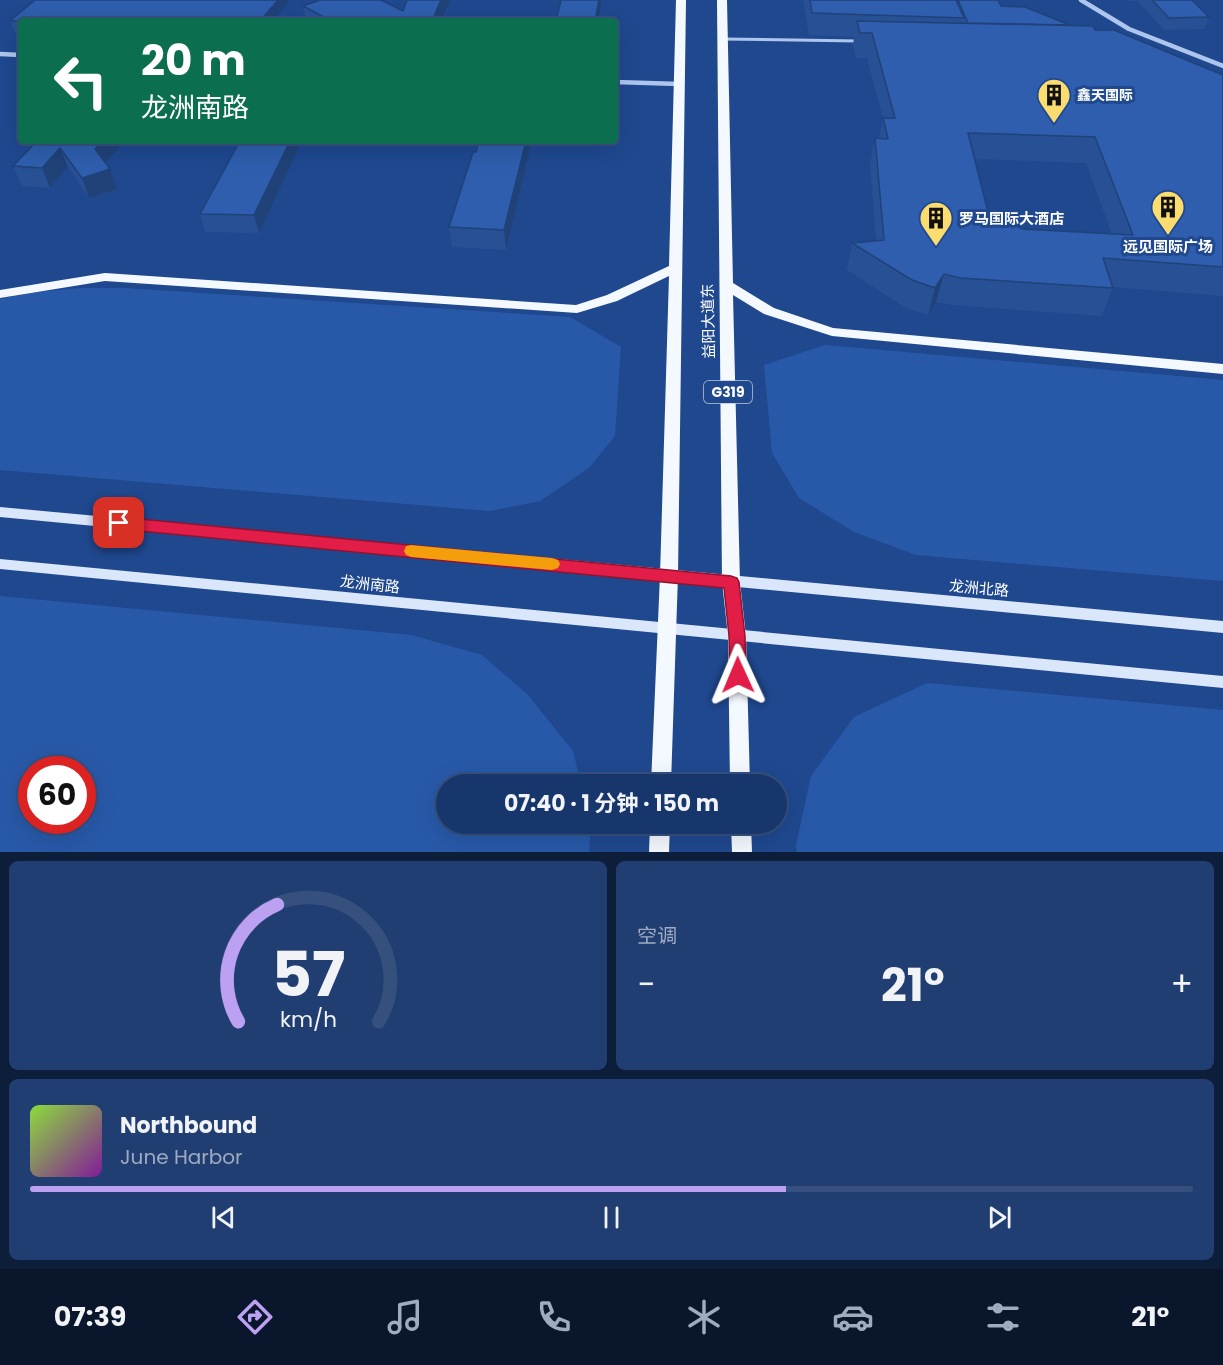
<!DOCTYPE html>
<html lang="zh">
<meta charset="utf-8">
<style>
:root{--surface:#17366b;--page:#203e71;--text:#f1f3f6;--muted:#9eabc1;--line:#36507e;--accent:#bca0f2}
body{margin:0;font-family:Poppins,"Noto Sans SC",sans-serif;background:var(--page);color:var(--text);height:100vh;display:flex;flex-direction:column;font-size:22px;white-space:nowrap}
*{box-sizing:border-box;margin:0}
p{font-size:20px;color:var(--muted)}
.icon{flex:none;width:33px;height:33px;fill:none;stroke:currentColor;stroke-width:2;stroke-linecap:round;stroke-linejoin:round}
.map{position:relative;height:852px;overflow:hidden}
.side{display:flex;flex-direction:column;gap:9px;padding:9px;background:#0d1e3b;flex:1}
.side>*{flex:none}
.banner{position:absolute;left:18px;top:18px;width:600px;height:126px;border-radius:6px;box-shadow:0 6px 24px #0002,0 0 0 2px var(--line);background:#0b6e4f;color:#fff;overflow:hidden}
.speed{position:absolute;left:18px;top:756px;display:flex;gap:12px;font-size:30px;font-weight:700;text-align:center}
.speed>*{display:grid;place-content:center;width:78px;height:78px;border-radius:50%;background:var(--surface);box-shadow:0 6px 24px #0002,0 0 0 2px var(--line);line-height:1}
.speed .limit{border:9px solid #d22;background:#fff;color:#111}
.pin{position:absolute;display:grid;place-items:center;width:51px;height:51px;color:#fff;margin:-26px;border-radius:12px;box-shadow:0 3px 9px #0006}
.me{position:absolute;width:66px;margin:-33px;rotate:359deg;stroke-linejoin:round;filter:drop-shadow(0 0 4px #0008)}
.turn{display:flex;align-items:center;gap:21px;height:126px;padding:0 24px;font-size:27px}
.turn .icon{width:78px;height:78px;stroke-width:2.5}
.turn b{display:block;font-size:42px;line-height:51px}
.big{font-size:45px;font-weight:700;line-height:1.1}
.side .card{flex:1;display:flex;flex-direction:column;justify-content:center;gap:9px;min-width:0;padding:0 21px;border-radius:9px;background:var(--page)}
.side .dial{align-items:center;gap:0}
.dial svg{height:156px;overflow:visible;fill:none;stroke:var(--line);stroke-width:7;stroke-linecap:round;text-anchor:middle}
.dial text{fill:var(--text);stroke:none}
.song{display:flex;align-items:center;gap:18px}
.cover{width:72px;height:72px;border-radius:9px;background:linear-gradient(135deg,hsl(90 70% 55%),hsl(290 70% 35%))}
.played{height:6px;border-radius:3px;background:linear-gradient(90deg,var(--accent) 65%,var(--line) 65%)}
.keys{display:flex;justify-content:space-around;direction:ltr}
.heat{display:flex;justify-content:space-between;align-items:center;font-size:33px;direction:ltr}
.side .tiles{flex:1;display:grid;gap:9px;grid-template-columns:1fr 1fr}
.card:last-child{grid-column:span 2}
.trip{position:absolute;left:436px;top:774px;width:351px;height:60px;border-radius:30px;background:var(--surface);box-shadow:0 6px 24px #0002,0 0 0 2px var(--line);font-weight:700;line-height:60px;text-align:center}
.dock{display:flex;height:96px;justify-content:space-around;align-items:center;background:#09162b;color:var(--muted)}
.dock .icon{width:42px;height:42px}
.dock .selected{color:var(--accent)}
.dock b{font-size:27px;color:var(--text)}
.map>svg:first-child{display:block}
.green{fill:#2859a8;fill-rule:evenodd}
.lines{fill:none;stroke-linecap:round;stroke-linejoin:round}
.lane{stroke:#aec6ed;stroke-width:3}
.street{stroke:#aec6ed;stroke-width:4.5}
.secondary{fill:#dae6fa;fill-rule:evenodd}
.primary{fill:#f4f8ff;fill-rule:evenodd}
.wall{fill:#285195;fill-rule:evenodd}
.shaded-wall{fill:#204279}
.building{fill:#2e5ead;stroke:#204279;stroke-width:1.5;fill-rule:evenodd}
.route{fill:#e11d48;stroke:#92132f;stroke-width:1.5}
.slow{fill:#f59e0b}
.labels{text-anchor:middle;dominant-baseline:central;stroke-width:6;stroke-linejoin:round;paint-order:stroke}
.far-poi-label{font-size:14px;font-weight:bold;fill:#fff;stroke:#1f488f;text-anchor:start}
.shield{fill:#1f488f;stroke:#bcc8dd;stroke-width:1.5}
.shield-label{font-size:14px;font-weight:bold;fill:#fff}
.poi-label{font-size:15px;font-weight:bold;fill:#fff;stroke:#1f488f;text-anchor:start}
.street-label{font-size:15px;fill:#fff;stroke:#1f488f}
</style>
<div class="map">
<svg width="1223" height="852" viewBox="0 0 1223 852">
<rect width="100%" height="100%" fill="#1f488f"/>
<g class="green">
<path d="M83,288H125L570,317L621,347L615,436L589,468L540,501L490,511L0,470V299L34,292Z"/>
<path d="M825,345L1223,380V581L916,555L854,532L799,498L772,453L764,365Z"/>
<path d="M0,596L411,635L482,655L527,694L573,751L581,784H447V824H591L589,852H0ZM32,770H82V820H32Z"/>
<path d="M927,683L1223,710V852H797L796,845L811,776L854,717Z"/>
</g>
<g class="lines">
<path class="lane" d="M722,39L858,41"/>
<g class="street">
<path d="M1081,0L1129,29L1223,66"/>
<path d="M0,54L21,55"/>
<path d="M615,82L679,84"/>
</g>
<g class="secondary">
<path d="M0,507L1223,621V633L0,517Z"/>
<path d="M0,559L1223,676V688L0,569Z"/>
</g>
<g class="primary">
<path d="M676,0H686L678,575L671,784H651L660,575L669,276L617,301L577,313L105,281L0,298V290L105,273L576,305L607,295L669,266Z"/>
<path d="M717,0H727L733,283L774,308L833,328L1223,364V374L832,336L764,314L733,295L740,582L746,636L750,784H730L728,636L722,582Z"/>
<path d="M650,824H670L669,852H649Z"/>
<path d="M731,824H751L752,852H732Z"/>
</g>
</g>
<g class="wall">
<path d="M803,0H956L957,2L958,0H998L1001,6L1070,25L1095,30L1223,75V296L1113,287L1102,316L952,305L936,302L928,315L906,308L847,270L852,243L876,240L870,164L875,138H879L883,118L867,58H856L853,45L854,37L809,35ZM975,159L1086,163L1112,234L1022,229L988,212Z"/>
<path d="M1126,0H1192L1209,17L1204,29L1164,30L1138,1H1127Z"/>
<path d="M289,2L21,21V34L15,33L10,21Z"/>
<path d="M303,6L403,11L441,21H306Z"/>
<path d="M37,141H124L106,164L110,169L117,189L89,198L68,167L50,188L22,186L13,166Z"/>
<path d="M240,141H302L259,233L205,232L200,214Z"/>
<path d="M479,141H532L506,250L452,247L449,227L476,152Z"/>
</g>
<g class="shaded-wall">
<path d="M278,0H288L289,2L273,21H260Z"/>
<path d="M441,0H450L441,21H432Z"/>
<path d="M599,0H601V5L598,21H595Z"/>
<path d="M102,141H124L102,168L95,149Z"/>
<path d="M290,141H302L259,233L254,215Z"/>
<path d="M526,141H532L506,250L504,230Z"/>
<path d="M60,148L68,167L50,188L42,168Z"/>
<path d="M110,169L117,189L89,198L82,178Z"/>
<path d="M944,274L936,302L928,315L935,288Z"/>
</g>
<g class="building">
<path d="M35,0H278L260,21H10Z"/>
<path d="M320,0H381L403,11L407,0H441L432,21H331L303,6Z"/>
<path d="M561,0H599L595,21H556Z"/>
<path d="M810,0H956L964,18L812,13Z"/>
<path d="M958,0H998L1001,6L1025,7L1070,25L968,23Z"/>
<path d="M1152,0H1192L1209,17L1169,18Z"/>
<path d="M857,21L1093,26L1095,30H1114L1223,75V267L1103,258L1113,288L960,278L944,274L935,288L912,280L852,243L884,240L875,138L888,139L883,118H895L872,33H860ZM968,133L1095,137L1133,235L1022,229L988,212Z"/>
<path d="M37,141H102L95,149L110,169L82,178L60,148L42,168L13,166Z"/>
<path d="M240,141H290L254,215L200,214Z"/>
<path d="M479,141H526L504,230L449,227L473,152H476Z"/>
</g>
<path class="route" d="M119,517L731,576L737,578L739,582L745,636L746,675L744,680L738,683L732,680L730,675L729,636L724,588L119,529L114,527L112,523L114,519Z"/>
<path class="slow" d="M411,545L552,558L558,560L560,564L558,568L552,570L411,557L406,555L404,551L406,546Z"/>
<defs>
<symbol id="building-pin" viewBox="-11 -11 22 30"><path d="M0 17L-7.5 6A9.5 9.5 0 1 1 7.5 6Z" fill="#fbdc6e" stroke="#1f488f"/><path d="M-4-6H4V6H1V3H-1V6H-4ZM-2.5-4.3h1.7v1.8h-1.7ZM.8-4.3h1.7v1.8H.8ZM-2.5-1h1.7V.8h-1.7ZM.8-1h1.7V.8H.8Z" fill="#111"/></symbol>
</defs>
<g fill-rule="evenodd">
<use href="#building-pin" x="1035" y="76" width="38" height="52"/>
<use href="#building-pin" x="1149" y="188" width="38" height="52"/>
<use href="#building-pin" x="917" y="199" width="38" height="52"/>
</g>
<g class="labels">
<g class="far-poi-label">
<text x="1077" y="95">鑫天国际</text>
</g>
<rect class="shield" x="704" y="381" width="48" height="22" rx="4.5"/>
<g class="shield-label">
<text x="728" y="392">G319</text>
</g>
<g class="poi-label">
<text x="959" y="218">罗马国际大酒店</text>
<text x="1168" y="246" text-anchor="middle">远见国际广场</text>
</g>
<g class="street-label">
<text transform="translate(708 321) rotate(-91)">益阳大道东</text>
<text transform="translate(370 584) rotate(6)">龙洲南路</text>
<text transform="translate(979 588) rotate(5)">龙洲北路</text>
</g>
</g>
</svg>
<div class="speed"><div class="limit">60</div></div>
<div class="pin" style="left:119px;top:523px;background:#d93025"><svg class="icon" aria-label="arrive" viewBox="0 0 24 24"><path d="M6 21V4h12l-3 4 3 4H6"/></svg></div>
<svg class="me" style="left:738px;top:675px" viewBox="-20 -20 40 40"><path d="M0-17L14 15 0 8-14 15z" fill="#e11d48" stroke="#fff" stroke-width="4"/></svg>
<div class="trip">07:40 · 1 分钟 · 150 m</div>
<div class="banner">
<div class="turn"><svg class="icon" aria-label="left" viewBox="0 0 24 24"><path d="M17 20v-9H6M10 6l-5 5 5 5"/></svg><div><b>20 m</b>龙洲南路</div></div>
</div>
</div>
<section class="side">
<div class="tiles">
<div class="card dial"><svg viewBox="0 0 100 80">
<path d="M14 69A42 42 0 1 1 86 69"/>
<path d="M14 69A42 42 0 0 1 34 9" stroke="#bca0f2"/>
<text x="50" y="56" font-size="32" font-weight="700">57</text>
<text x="50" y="72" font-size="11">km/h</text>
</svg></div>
<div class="card"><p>空调</p>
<div class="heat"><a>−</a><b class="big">21°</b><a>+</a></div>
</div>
<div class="card">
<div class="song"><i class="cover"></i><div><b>Northbound</b><p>June Harbor</p></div></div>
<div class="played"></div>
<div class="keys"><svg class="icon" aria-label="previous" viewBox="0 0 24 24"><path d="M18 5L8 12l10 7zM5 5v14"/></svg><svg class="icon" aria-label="pause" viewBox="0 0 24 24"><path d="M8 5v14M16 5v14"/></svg><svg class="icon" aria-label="next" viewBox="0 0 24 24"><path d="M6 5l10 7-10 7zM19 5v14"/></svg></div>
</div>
</div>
</section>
<nav class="dock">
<b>07:39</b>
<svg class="icon selected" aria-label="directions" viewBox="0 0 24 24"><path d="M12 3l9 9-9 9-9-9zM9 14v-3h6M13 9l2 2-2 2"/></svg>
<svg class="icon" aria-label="music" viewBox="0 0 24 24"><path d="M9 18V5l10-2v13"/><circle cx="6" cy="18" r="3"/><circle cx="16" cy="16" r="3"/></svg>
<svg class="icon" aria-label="phone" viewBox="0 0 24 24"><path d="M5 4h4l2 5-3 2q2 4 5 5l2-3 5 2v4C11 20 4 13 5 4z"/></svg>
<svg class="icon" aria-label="climate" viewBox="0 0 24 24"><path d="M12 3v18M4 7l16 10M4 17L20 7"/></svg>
<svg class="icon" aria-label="car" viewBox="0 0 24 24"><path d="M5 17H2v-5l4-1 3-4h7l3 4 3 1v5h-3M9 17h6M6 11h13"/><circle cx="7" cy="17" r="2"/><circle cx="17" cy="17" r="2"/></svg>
<svg class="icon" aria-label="filters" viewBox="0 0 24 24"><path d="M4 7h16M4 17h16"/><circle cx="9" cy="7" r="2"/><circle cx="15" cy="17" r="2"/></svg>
<b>21°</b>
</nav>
